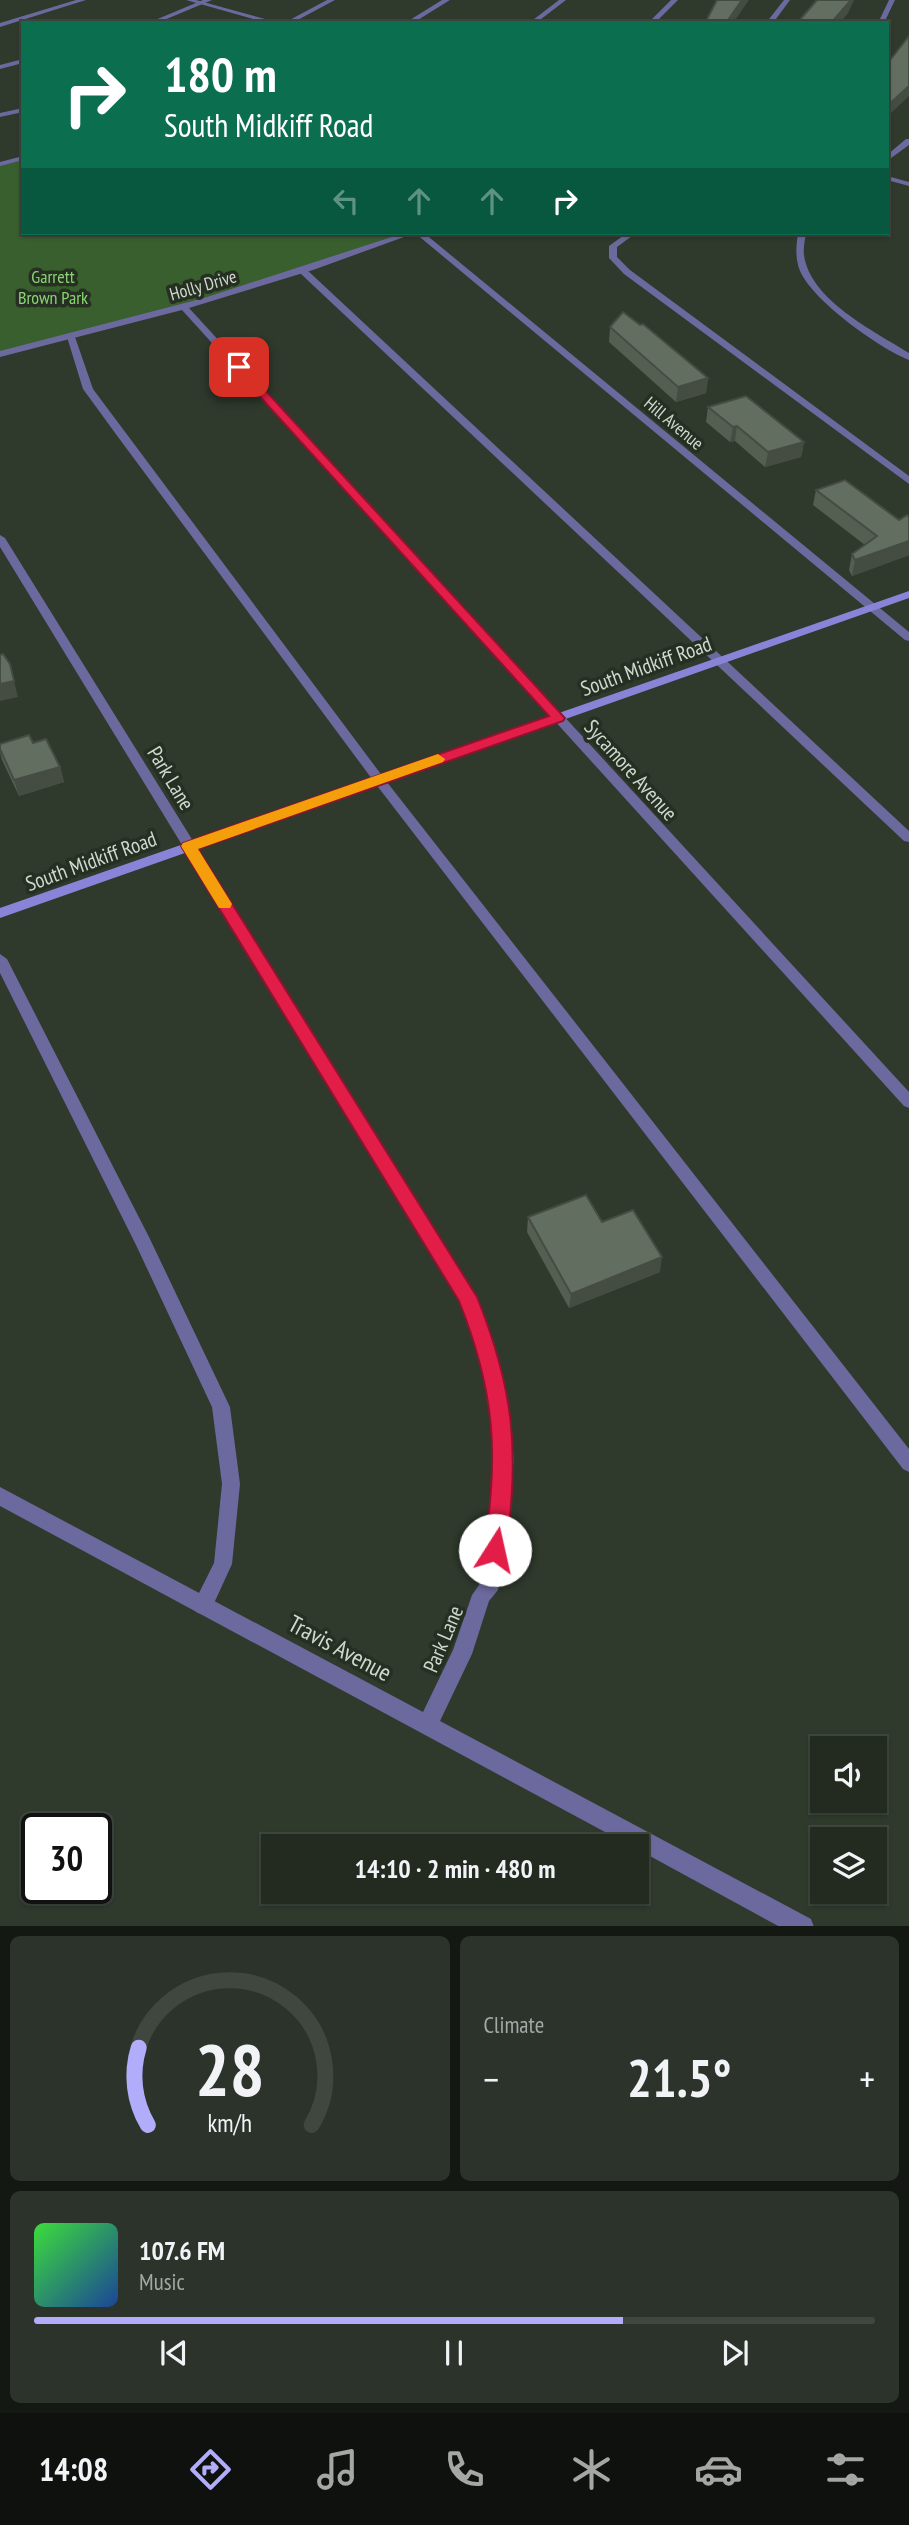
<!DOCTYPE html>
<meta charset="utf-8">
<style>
:root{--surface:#232b21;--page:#2b332a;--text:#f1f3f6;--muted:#a3a7a5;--line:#40473f;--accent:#b1adfa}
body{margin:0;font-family:"PT Sans Narrow",sans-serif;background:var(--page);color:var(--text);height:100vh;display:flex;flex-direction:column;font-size:26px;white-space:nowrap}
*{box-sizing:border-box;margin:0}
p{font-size:23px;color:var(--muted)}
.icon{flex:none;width:38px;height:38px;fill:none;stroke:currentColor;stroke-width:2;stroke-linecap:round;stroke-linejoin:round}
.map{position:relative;height:1926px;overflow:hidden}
.details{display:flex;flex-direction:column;gap:10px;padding:10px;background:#131812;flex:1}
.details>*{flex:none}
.top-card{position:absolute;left:21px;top:21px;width:868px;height:214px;border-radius:0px;box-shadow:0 2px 5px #0004,0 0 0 2px var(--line);background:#0b6e4f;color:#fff;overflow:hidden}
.controls{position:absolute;left:810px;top:1736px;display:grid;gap:14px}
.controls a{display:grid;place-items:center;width:77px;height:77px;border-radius:0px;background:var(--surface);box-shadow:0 2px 5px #0004,0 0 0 2px var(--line);font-size:35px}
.speed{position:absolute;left:21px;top:1813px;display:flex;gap:14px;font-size:35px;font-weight:700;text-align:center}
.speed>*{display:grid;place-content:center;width:91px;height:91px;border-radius:50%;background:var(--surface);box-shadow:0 2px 5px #0004,0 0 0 2px var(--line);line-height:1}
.speed .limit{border:4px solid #111;border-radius:10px;background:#fff;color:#111}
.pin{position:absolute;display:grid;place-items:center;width:60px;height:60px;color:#fff;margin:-30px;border-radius:14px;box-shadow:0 4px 10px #0006}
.me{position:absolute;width:77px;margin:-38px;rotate:10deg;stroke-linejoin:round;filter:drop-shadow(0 0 5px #0008)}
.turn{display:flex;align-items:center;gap:24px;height:147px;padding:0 28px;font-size:32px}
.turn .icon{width:91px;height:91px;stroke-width:2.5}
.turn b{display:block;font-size:49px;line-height:60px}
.lanes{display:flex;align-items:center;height:66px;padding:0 28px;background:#0003;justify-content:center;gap:35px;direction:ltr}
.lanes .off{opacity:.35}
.big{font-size:52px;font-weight:700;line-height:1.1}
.details .tile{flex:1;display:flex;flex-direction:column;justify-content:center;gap:10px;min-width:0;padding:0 24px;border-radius:10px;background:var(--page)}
.details .dial{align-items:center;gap:0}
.dial svg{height:182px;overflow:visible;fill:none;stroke:var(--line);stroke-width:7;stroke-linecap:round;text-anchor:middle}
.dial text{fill:var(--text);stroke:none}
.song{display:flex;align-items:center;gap:21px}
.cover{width:84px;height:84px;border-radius:10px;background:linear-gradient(135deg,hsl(120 70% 55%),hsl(220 70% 35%))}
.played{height:7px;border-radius:4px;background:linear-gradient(90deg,var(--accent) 70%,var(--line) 70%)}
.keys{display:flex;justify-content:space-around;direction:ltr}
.heat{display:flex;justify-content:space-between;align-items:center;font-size:38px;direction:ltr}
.details .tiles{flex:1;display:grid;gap:10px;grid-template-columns:1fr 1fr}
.tile:last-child{grid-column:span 2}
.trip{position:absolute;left:261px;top:1834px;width:388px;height:70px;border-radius:0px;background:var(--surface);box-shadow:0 2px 5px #0004,0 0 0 2px var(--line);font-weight:700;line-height:70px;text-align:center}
.menu{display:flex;height:112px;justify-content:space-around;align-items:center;background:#0e110d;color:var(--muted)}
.menu .icon{width:49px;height:49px}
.menu .current{color:var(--accent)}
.menu b{font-size:32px;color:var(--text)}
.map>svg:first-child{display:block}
.green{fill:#385f2d}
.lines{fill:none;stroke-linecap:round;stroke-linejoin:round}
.lane{fill:#6c699e;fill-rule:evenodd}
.street{fill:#6c699e;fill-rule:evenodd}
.secondary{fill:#8a84d9;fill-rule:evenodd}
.wall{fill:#545f52}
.shaded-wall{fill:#454d42}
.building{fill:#626e5f;stroke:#454d42;stroke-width:2}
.route{fill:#e11d48;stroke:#92132f;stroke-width:2}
.slow{fill:#f59e0b}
.labels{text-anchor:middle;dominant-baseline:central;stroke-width:7;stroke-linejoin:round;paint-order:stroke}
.far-park-label{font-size:18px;fill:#8ad573;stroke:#252f22}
.far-street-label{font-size:18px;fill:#d1d7cf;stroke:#252f22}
.street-label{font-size:21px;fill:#d1d7cf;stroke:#252f22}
.near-street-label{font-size:24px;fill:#d1d7cf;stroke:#252f22}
</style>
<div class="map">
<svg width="909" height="1927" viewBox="0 0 909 1927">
<rect width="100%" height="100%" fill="#2f392c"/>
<path class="green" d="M23,158V233H411L283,278L0,353V164Z"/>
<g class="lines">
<g class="lane">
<path d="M203,0H212L157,23H148Z"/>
<path d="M442,0H450L413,23H405Z"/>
<path d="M671,0H678L655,23H648Z"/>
<path d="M889,0H895L884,23H878Z"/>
<path d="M23,59V63L0,69V65Z"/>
<path d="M23,156V160L0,166V162Z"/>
<path d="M627,233H636L617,247V257L630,270L909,476V484L624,274L609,258V246Z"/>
<path d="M300,269H306L909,831V842L904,841L300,273Z"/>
<path d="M68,335L75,337L93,389L383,777L909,1449V1472L903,1469L375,783L118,437L83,389L67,337Z"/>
<path d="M0,954L7,959L149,1237L230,1407L240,1484L232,1564L210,1612L203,1615L196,1612L193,1605L214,1563L222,1484L212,1407L136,1245L0,973Z"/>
</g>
<g class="street">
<path d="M76,0H86L0,27V23Z"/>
<path d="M186,0H196L280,23H268Z"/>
<path d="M327,0H335L292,23H284Z"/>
<path d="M559,0H566L536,23H529Z"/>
<path d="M784,0H790L773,23H766Z"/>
<path d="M23,108V112L0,117V113Z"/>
<path d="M906,139H909V145L887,161V155Z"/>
<path d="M887,176L909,182V186L887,180Z"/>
<path d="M404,233H424L909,632V641L905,640L415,233L313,270L189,308L909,1092V1108L904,1106L182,310L0,357V351L204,298Z"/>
<path d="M798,233H806C805,240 803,248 804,255C810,300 874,331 909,353V360C879,348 813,301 800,271C795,258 796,247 798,233Z"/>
<path d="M0,535L5,538L473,1292L494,1342L508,1398L514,1463L511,1470L510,1517L498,1590L489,1601L472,1654L440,1721L811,1919L814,1927H780L637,1849V1846H631L0,1506V1487L423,1712L453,1650L472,1595L479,1585L492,1517L493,1469L496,1462L490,1398L476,1342L460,1300L0,547Z"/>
</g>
<path class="secondary" d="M909,591V598L0,918V908Z"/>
</g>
<g class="wall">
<path d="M640,325L708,378L706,393L676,402L609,342L610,327Z"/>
<path d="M708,407L804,442L801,457L765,467L735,441L730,442L706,422Z"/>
<path d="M816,490L899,520L909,517V555L852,576L849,570L852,554L865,545L813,505Z"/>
<path d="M33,743L60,767L64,782L19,796L2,760L0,752V744Z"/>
<path d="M528,1217L602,1222L660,1272L569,1308L527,1232Z"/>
</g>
<g class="shaded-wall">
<path d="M742,0H749L733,23H726Z"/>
<path d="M851,0H854L848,13L840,23H831Z"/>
<path d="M909,86V96L887,117V106Z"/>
<path d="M708,378L706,393L676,402L678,387Z"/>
<path d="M737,426L735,441L730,442L733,427Z"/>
<path d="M804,442L801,457L765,467L768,452Z"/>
<path d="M909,541V555L852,576L855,560Z"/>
<path d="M14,681L18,697L0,701V684Z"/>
<path d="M60,767L64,782L19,796L14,780Z"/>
<path d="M662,1257L660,1272L569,1308L571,1294Z"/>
</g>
<g class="building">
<path d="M717,0H742L726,23H705Z"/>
<path d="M817,0H851L831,23H797Z"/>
<path d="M909,36V86L887,106V64Z"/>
<path d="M623,312L640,325L643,324L708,378L678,387L610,327Z"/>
<path d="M746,396L804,442L768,452L737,426L733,427L708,407Z"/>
<path d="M845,480L899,520L907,515L909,517V541L855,560L852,554L877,536L816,490Z"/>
<path d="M3,654L10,664L14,681L0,684V655Z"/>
<path d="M29,735L33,743L46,739L60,767L14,780L0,749V744Z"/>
<path d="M586,1195L602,1222L633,1210L662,1257L571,1294L528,1217Z"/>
</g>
<path class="route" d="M235,365H242L565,718L563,721L198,849L477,1297C514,1389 520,1452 506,1550L503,1557L495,1561L488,1557L484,1550C499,1455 495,1391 459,1301L181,846L183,843L549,716L235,369Z"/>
<path class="slow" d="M438,754L445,759L443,762L198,849L232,904L230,908H219L181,846L183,843Z"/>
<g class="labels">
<g class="far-park-label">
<text x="53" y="276">Garrett<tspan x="53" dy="21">Brown Park</tspan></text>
</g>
<g class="far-street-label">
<text transform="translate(203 285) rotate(-16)">Holly Drive</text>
<text transform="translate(674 423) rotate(40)">Hill Avenue</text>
</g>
<g class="street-label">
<text transform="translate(646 666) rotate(-20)">South Midkiff Road</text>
<text transform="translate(631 770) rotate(48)">Sycamore Avenue</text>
<text transform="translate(171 778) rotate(59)">Park Lane</text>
<text transform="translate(91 861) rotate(-20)">South Midkiff Road</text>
<text transform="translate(443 1639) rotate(-67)">Park Lane</text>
</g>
<g class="near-street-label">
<text transform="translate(340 1648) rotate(28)">Travis Avenue</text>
</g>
</g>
</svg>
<div class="controls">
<a><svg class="icon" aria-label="sound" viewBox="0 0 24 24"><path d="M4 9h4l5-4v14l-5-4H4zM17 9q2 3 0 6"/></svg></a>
<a><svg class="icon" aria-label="layers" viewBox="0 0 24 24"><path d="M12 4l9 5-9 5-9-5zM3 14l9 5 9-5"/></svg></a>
</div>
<div class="speed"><div class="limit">30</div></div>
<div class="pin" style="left:239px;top:367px;background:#d93025"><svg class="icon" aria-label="arrive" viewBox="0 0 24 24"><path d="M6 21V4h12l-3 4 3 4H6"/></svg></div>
<svg class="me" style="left:495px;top:1550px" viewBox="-20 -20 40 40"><circle r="19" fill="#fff"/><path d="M0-13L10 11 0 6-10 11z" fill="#e11d48"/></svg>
<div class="trip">14:10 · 2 min · 480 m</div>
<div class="top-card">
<div class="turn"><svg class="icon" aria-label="right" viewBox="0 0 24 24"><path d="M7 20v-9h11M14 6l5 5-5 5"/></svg><div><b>180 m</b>South Midkiff Road</div></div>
<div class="lanes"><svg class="icon off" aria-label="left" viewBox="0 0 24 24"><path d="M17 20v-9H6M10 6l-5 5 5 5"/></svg><svg class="icon off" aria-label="ahead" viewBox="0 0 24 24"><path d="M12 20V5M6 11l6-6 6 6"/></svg><svg class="icon off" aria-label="ahead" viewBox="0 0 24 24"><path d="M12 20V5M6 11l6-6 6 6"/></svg><svg class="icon" aria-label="right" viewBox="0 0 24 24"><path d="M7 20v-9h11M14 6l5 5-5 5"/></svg></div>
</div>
</div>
<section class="details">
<div class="tiles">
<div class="tile dial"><svg viewBox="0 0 100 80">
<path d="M14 69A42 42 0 1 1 86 69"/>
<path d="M14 69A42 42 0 0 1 10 35" stroke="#b1adfa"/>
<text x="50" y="56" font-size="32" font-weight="700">28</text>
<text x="50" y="72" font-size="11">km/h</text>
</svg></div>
<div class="tile"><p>Climate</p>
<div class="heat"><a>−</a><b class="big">21.5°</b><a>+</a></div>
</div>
<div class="tile">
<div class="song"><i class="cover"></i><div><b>107.6 FM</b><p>Music</p></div></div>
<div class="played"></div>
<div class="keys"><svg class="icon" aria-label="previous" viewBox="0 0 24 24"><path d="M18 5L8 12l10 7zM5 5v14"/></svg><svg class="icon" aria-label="pause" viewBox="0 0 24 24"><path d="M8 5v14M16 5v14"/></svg><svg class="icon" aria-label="next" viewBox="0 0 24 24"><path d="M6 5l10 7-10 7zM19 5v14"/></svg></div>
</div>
</div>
</section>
<nav class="menu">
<b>14:08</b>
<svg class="icon current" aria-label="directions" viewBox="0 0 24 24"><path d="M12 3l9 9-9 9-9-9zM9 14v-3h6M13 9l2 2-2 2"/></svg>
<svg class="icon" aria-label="music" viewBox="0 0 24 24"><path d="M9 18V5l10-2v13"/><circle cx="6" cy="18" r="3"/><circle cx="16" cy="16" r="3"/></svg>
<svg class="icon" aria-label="phone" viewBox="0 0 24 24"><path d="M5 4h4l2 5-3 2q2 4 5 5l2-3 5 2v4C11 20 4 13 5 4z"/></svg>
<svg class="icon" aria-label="climate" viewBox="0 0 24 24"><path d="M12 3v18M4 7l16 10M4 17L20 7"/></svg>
<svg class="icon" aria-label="car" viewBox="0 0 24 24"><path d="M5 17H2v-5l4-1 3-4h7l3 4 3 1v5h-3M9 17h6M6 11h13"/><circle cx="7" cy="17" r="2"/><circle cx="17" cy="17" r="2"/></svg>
<svg class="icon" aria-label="filters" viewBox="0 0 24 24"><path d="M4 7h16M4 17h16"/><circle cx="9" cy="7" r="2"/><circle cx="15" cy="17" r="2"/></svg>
</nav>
